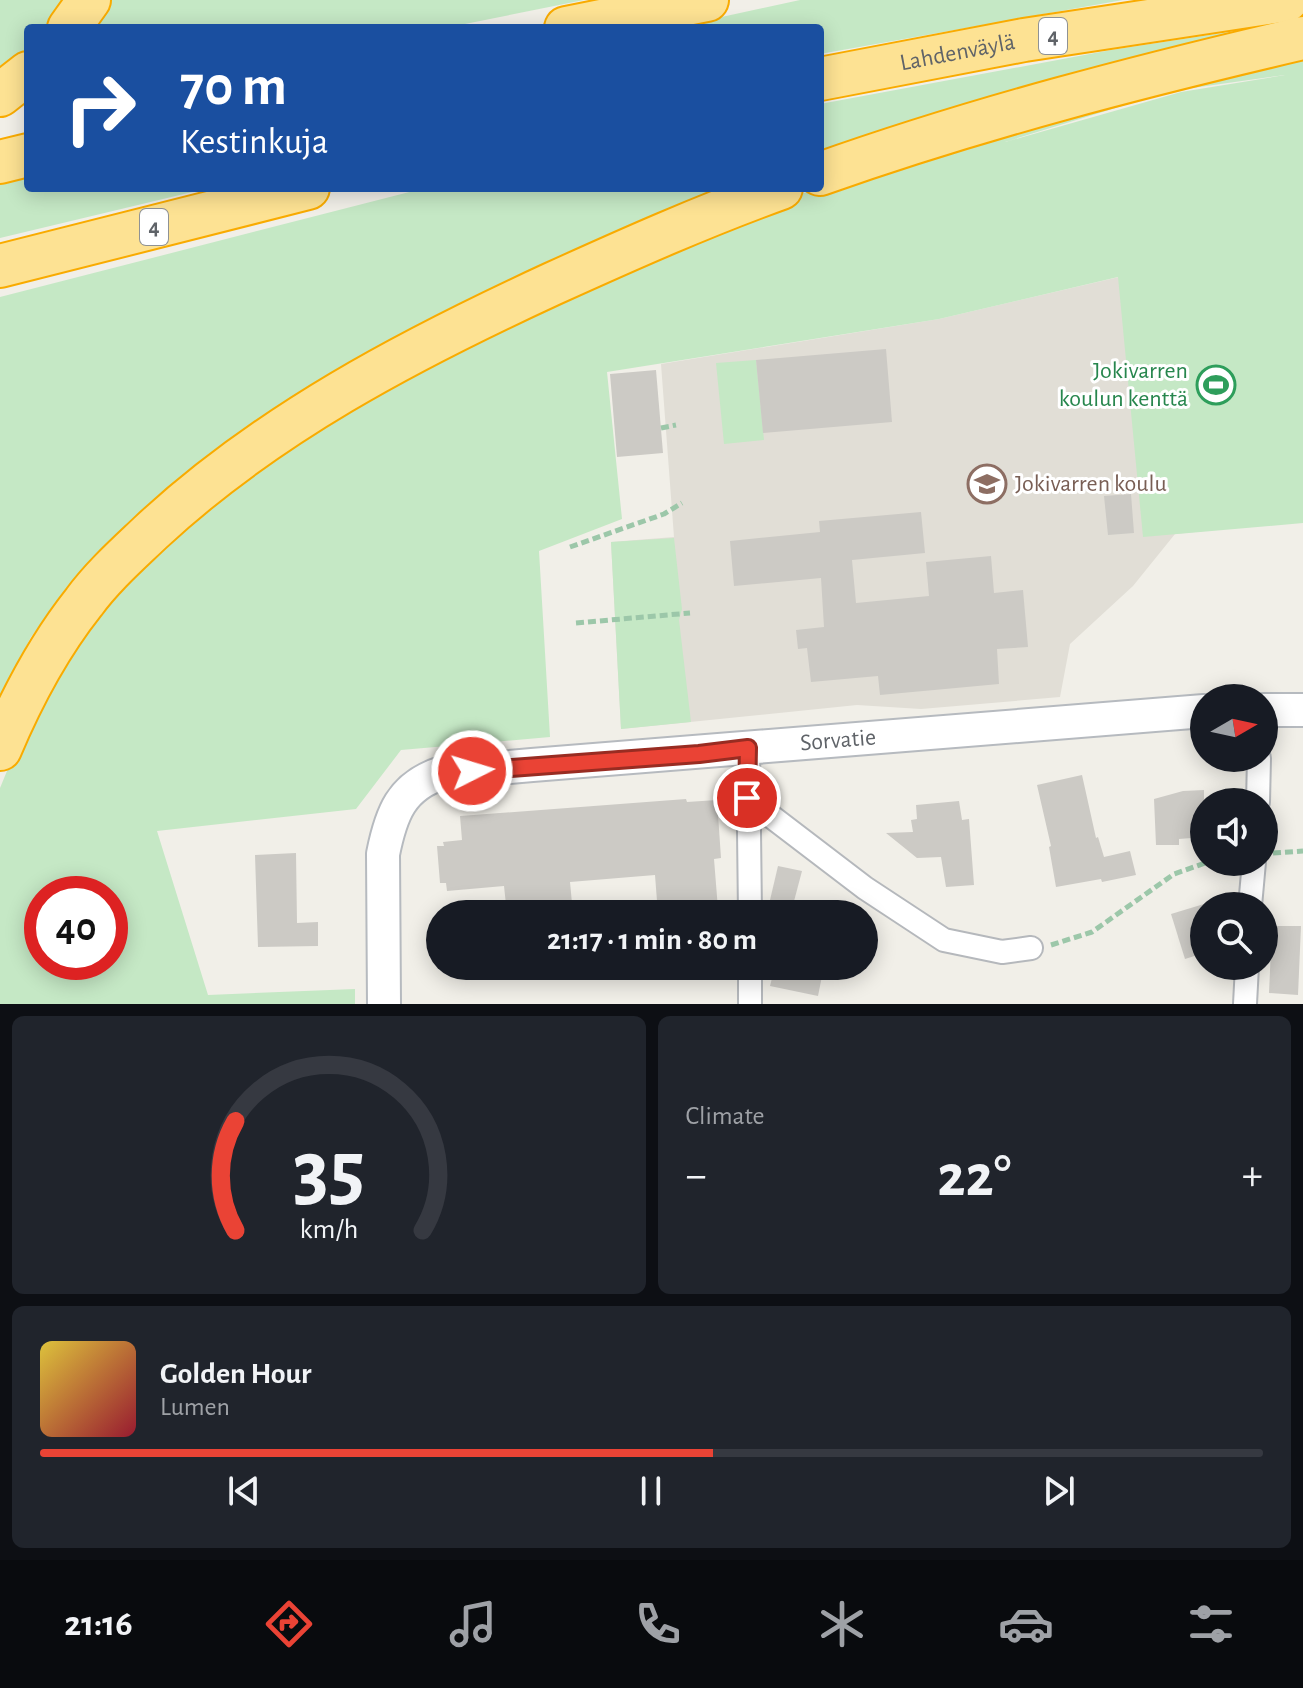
<!DOCTYPE html>
<meta charset="utf-8">
<style>
:root{--surface:#171b24;--page:#20242c;--text:#f1f3f6;--muted:#9ea1a6;--line:#363941;--accent:#ea4335}
body{margin:0;font-family:"Alegreya Sans",sans-serif;background:var(--page);color:var(--text);height:100vh;display:flex;flex-direction:column;font-size:30px;white-space:nowrap}
*{box-sizing:border-box;margin:0}
p{font-size:26px;color:var(--muted)}
.icon{flex:none;width:44px;height:44px;fill:none;stroke:currentColor;stroke-width:2;stroke-linecap:round;stroke-linejoin:round}
.map{position:relative;height:1004px;overflow:hidden}
.details{display:flex;flex-direction:column;gap:12px;padding:12px;background:#0d0f14;flex:1}
.details>*{flex:none}
.hud{position:absolute;left:24px;top:24px;width:800px;height:168px;border-radius:8px;box-shadow:0 4px 20px #0003;background:#1a4fa0;color:#fff;overflow:hidden}
.needle{width:52px;rotate:81deg}
.fabs{position:absolute;left:1190px;top:684px;display:grid;gap:16px}
.fabs a{display:grid;place-items:center;width:88px;height:88px;border-radius:50%;background:var(--surface);box-shadow:0 4px 20px #0003;font-size:40px}
.speed{position:absolute;left:24px;top:876px;display:flex;gap:16px;font-size:40px;font-weight:700;text-align:center}
.speed>*{display:grid;place-content:center;width:104px;height:104px;border-radius:50%;background:var(--surface);box-shadow:0 4px 20px #0003;line-height:1}
.speed .limit{border:12px solid #d22;background:#fff;color:#111}
.pin{position:absolute;display:grid;place-items:center;width:68px;height:68px;color:#fff;margin:-34px;border:4px solid #fff;border-radius:50%;box-shadow:0 2px 8px #0007}
.me{position:absolute;width:88px;margin:-44px;rotate:85deg;stroke-linejoin:round;filter:drop-shadow(0 0 6px #0008)}
.turn{display:flex;align-items:center;gap:28px;height:168px;padding:0 24px;font-size:36px}
.turn .icon{width:104px;height:104px;stroke-width:2.5}
.turn b{display:block;font-size:56px;line-height:68px}
.big{font-size:60px;font-weight:600;line-height:1.1}
.details .card{flex:1;display:flex;flex-direction:column;justify-content:center;gap:12px;min-width:0;padding:0 28px;border-radius:12px;background:var(--page)}
.details .dial{align-items:center;gap:0}
.dial svg{height:208px;overflow:visible;fill:none;stroke:var(--line);stroke-width:7;stroke-linecap:round;text-anchor:middle}
.dial text{fill:var(--text);stroke:none}
.song{display:flex;align-items:center;gap:24px}
.cover{width:96px;height:96px;border-radius:12px;background:linear-gradient(135deg,hsl(50 70% 55%),hsl(350 70% 35%))}
.played{height:8px;border-radius:4px;background:linear-gradient(90deg,var(--accent) 55%,var(--line) 55%)}
.keys{display:flex;justify-content:space-around;direction:ltr}
.heat{display:flex;justify-content:space-between;align-items:center;font-size:44px;direction:ltr}
.details .tiles{flex:1;display:grid;gap:12px;grid-template-columns:1fr 1fr}
.card:last-child{grid-column:span 2}
.trip{position:absolute;left:426px;top:900px;width:452px;height:80px;border-radius:40px;background:var(--surface);box-shadow:0 4px 20px #0003;font-weight:600;line-height:80px;text-align:center}
.tabs{display:flex;height:128px;justify-content:space-around;align-items:center;background:#090b0e;color:var(--muted)}
.tabs .icon{width:56px;height:56px}
.tabs .active{color:var(--accent)}
.tabs b{font-size:36px;color:var(--text)}
.map>svg:first-child{display:block}
.education{fill:#e1ded6}
.green{fill:#c5e8c5;fill-rule:evenodd}
.building{fill:#cccac5}
.lines{fill:none;stroke-linecap:round;stroke-linejoin:round}
.street-casing{stroke:#b5b8bc;stroke-width:26}
.secondary-casing{stroke:#b6babf;stroke-width:36}
.highway-casing{stroke:#f9ab00;stroke-width:46}
.path{stroke:#9cc7a9;stroke-width:5;stroke-dasharray:8 4;stroke-linecap:butt}
.street{stroke:#fff;stroke-width:22}
.secondary{stroke:#fff;stroke-width:32}
.highway{stroke:#fde293;stroke-width:42}
.route-casing{stroke:#982c22;stroke-width:20}
.route{stroke:#ea4335;stroke-width:14}
.labels{text-anchor:middle;dominant-baseline:central;stroke-width:6;stroke-linejoin:round;paint-order:stroke}
.shield{fill:#fff;stroke:#8f9295;stroke-width:2}
.shield-label{font-size:22px;font-weight:bold;fill:#5f6368}
.street-label{font-size:24px;fill:#5f6368;stroke:#fff}
.leisure-label{font-size:24px;fill:#27864d;stroke:#fff;text-anchor:end}
.education-label{font-size:24px;fill:#785e54;stroke:#fff;text-anchor:start}
</style>
<div class="map">
<svg width="1303" height="1004" viewBox="0 0 1303 1004">
<rect width="100%" height="100%" fill="#f1efe8"/>
<path class="education" d="M1119,277L1303,521L1175,534L1133,586L1070,644L1060,697L921,709L857,705L621,729L611,542L674,537L661,364L939,319Z"/>
<g class="green">
<path d="M0,0H72L46,28H28V47L0,73Z"/>
<path d="M103,0H584L445,28H82Z"/>
<path d="M800,0H1123L820,54V28H671Z"/>
<path d="M1262,27L820,163V104L1111,50Z"/>
<path d="M1303,53V523L1143,537L1118,277L939,319L607,372L622,519L539,551L550,737L401,750L356,809L157,831L208,995L355,989V1004H0V788L37,698L137,565L251,467L478,335L766,207L820,187ZM1285,75L1181,92L1005,142L1171,91ZM42,894H110V962H42Z"/>
<path d="M28,177V188H209L0,238V184Z"/>
<path d="M425,188H759L169,498L65,592L31,637L0,697V297Z"/>
<path d="M756,360L764,440L724,444L716,363Z"/>
<path d="M674,538L682,609L679,620L691,722L621,729L611,542Z"/>
</g>
<g class="building">
<path d="M886,349L892,422L763,433L756,360Z"/>
<path d="M656,370L663,453L617,457L610,374Z"/>
<path d="M1131,494L1134,533L1108,535L1104,496Z"/>
<path d="M921,512L925,553L852,560L856,603L929,596L926,562L991,556L994,593L1023,590L1028,647L997,649L999,684L880,695L878,676L811,682L807,648L798,649L796,630L824,627L821,578L734,586L730,541L820,532L819,521Z"/>
<path d="M1082,775L1096,838L1098,837L1104,857L1130,851L1136,875L1102,882L1101,879L1056,887L1049,847L1051,846L1037,785Z"/>
<path d="M1204,790V837L1179,839V845H1156L1154,799L1183,791Z"/>
<path d="M686,799L687,802L717,800L721,858L714,859L718,909L689,911L690,914H658L655,875L570,882L573,914H507L504,886L447,891L446,883H440L437,846H444L443,842L462,840L460,816Z"/>
<path d="M959,801L962,820L969,819L974,885L946,887L941,857L917,858L886,833L913,832L911,820L917,819L916,805Z"/>
<path d="M296,853L297,923L318,922V946L258,947L255,855Z"/>
<path d="M778,866L802,871L793,905L770,900Z"/>
<path d="M1204,904V953L1185,959L1171,914Z"/>
<path d="M1272,926H1301L1298,995L1269,993Z"/>
<path d="M775,966H824L818,996L770,986Z"/>
</g>
<g class="lines">
<defs>
<g id="street">
<path d="M748,748L750,914"/>
<path d="M747,798L865,888L944,940L1002,952L1031,948"/>
<path d="M1258,802L1259,758"/>
<path d="M1250,906L1254,862"/>
<path d="M750,1004V966"/>
<path d="M1245,1004L1247,966"/>
</g>
<g id="secondary">
<path d="M1264,710H1303"/>
<path id="s1" d="M384,1004L383,854C391,814 401,786 442,773L532,765L1204,711"/>
</g>
<g id="highway">
<path d="M69,28L89,0"/>
<path d="M566,28L707,0"/>
<path id="s2" d="M820,79L1024,40L1287,0"/>
<path d="M0,95L28,73"/>
<path d="M0,162L28,155"/>
<path d="M820,174C978,118 1140,76 1303,38"/>
<path d="M0,266L308,188"/>
<path d="M0,749C22,697 49,646 84,602C103,576 128,554 151,532C267,424 409,350 552,284C627,250 703,216 781,188"/>
</g>
</defs>
<use href="#street" class="street-casing"/>
<use href="#secondary" class="secondary-casing"/>
<use href="#highway" class="highway-casing"/>
<g class="path">
<path d="M661,428L676,425"/>
<path d="M570,547L664,514L682,503"/>
<path d="M576,623L690,613"/>
<path d="M1273,853L1303,851"/>
<path d="M1051,945L1092,932L1174,874L1208,862"/>
</g>
<use href="#street" class="street"/>
<use href="#secondary" class="secondary"/>
<use href="#highway" class="highway"/>
</g>
<g class="lines">
<defs>
<path id="route" d="M472,771L699,754L748,748L747,798"/>
</defs>
<use href="#route" class="route-casing"/>
<use href="#route" class="route"/>
</g>
<defs>
<symbol id="stadium-ring" viewBox="-11 -11 22 22"><circle r="9.5" fill="#fff" stroke="#2e9e5b" stroke-width="1.5"/><path d="M0-5a6.5 5 0 1 0 0 10a6.5 5 0 1 0 0-10ZM-3.5-1.8h7v3.6h-7Z" fill="#2e9e5b"/></symbol>
<symbol id="school-ring" viewBox="-11 -11 22 22"><circle r="9.5" fill="#fff" stroke="#8d6e63" stroke-width="1.5"/><path d="M0-5L7-2L0 1L-7-2ZM-4 1L0 2.5L4 1V4Q0 6-4 4Z" fill="#8d6e63"/></symbol>
</defs>
<g fill-rule="evenodd">
<use href="#stadium-ring" x="1194" y="363" width="44" height="44"/>
<use href="#school-ring" x="965" y="462" width="44" height="44"/>
</g>
<g class="labels">
<g class="shield">
<rect x="1039" y="18" width="28" height="36" rx="6"/>
<rect x="140" y="209" width="28" height="36" rx="6"/>
</g>
<g class="shield-label">
<text x="1053" y="36">4</text>
<text x="154" y="227">4</text>
</g>
<g class="street-label">
<text stroke="none"><textPath href="#s2" startOffset="140">Lahdenväylä</textPath></text>
<text stroke="none"><textPath href="#s1" startOffset="654">Sorvatie</textPath></text>
</g>
<g class="leisure-label">
<text x="1188" y="371">Jokivarren<tspan x="1188" dy="28">koulun kenttä</tspan></text>
</g>
<g class="education-label">
<text x="1015" y="484">Jokivarren koulu</text>
</g>
</g>
</svg>
<div class="fabs">
<a><svg class="needle" viewBox="-14 -14 28 28"><path d="M0-13l5 13h-10z" fill="#e53935"/><path d="M0 13l5-13h-10z" fill="#9ea1a6"/></svg></a>
<a><svg class="icon" aria-label="sound" viewBox="0 0 24 24"><path d="M4 9h4l5-4v14l-5-4H4zM17 9q2 3 0 6"/></svg></a>
<a><svg class="icon" aria-label="search" viewBox="0 0 24 24"><circle cx="10" cy="10" r="6"/><path d="M15 15l6 6"/></svg></a>
</div>
<div class="speed"><div class="limit">40</div></div>
<div class="pin" style="left:747px;top:798px;background:#d93025"><svg class="icon" aria-label="arrive" viewBox="0 0 24 24"><path d="M6 21V4h12l-3 4 3 4H6"/></svg></div>
<svg class="me" style="left:472px;top:771px" viewBox="-20 -20 40 40"><circle r="17" fill="#ea4335" stroke="#fff" stroke-width="3"/><path d="M0-11L8 9 0 5-8 9z" fill="#fff"/></svg>
<div class="trip">21:17 · 1 min · 80 m</div>
<div class="hud">
<div class="turn"><svg class="icon" aria-label="right" viewBox="0 0 24 24"><path d="M7 20v-9h11M14 6l5 5-5 5"/></svg><div><b>70 m</b>Kestinkuja</div></div>
</div>
</div>
<section class="details">
<div class="tiles">
<div class="card dial"><svg viewBox="0 0 100 80">
<path d="M14 69A42 42 0 1 1 86 69"/>
<path d="M14 69A42 42 0 0 1 14 27" stroke="#ea4335"/>
<text x="50" y="56" font-size="32" font-weight="700">35</text>
<text x="50" y="72" font-size="11">km/h</text>
</svg></div>
<div class="card"><p>Climate</p>
<div class="heat"><a>−</a><b class="big">22°</b><a>+</a></div>
</div>
<div class="card">
<div class="song"><i class="cover"></i><div><b>Golden Hour</b><p>Lumen</p></div></div>
<div class="played"></div>
<div class="keys"><svg class="icon" aria-label="previous" viewBox="0 0 24 24"><path d="M18 5L8 12l10 7zM5 5v14"/></svg><svg class="icon" aria-label="pause" viewBox="0 0 24 24"><path d="M8 5v14M16 5v14"/></svg><svg class="icon" aria-label="next" viewBox="0 0 24 24"><path d="M6 5l10 7-10 7zM19 5v14"/></svg></div>
</div>
</div>
</section>
<nav class="tabs">
<b>21:16</b>
<svg class="icon active" aria-label="directions" viewBox="0 0 24 24"><path d="M12 3l9 9-9 9-9-9zM9 14v-3h6M13 9l2 2-2 2"/></svg>
<svg class="icon" aria-label="music" viewBox="0 0 24 24"><path d="M9 18V5l10-2v13"/><circle cx="6" cy="18" r="3"/><circle cx="16" cy="16" r="3"/></svg>
<svg class="icon" aria-label="phone" viewBox="0 0 24 24"><path d="M5 4h4l2 5-3 2q2 4 5 5l2-3 5 2v4C11 20 4 13 5 4z"/></svg>
<svg class="icon" aria-label="climate" viewBox="0 0 24 24"><path d="M12 3v18M4 7l16 10M4 17L20 7"/></svg>
<svg class="icon" aria-label="car" viewBox="0 0 24 24"><path d="M5 17H2v-5l4-1 3-4h7l3 4 3 1v5h-3M9 17h6M6 11h13"/><circle cx="7" cy="17" r="2"/><circle cx="17" cy="17" r="2"/></svg>
<svg class="icon" aria-label="filters" viewBox="0 0 24 24"><path d="M4 7h16M4 17h16"/><circle cx="9" cy="7" r="2"/><circle cx="15" cy="17" r="2"/></svg>
</nav>
